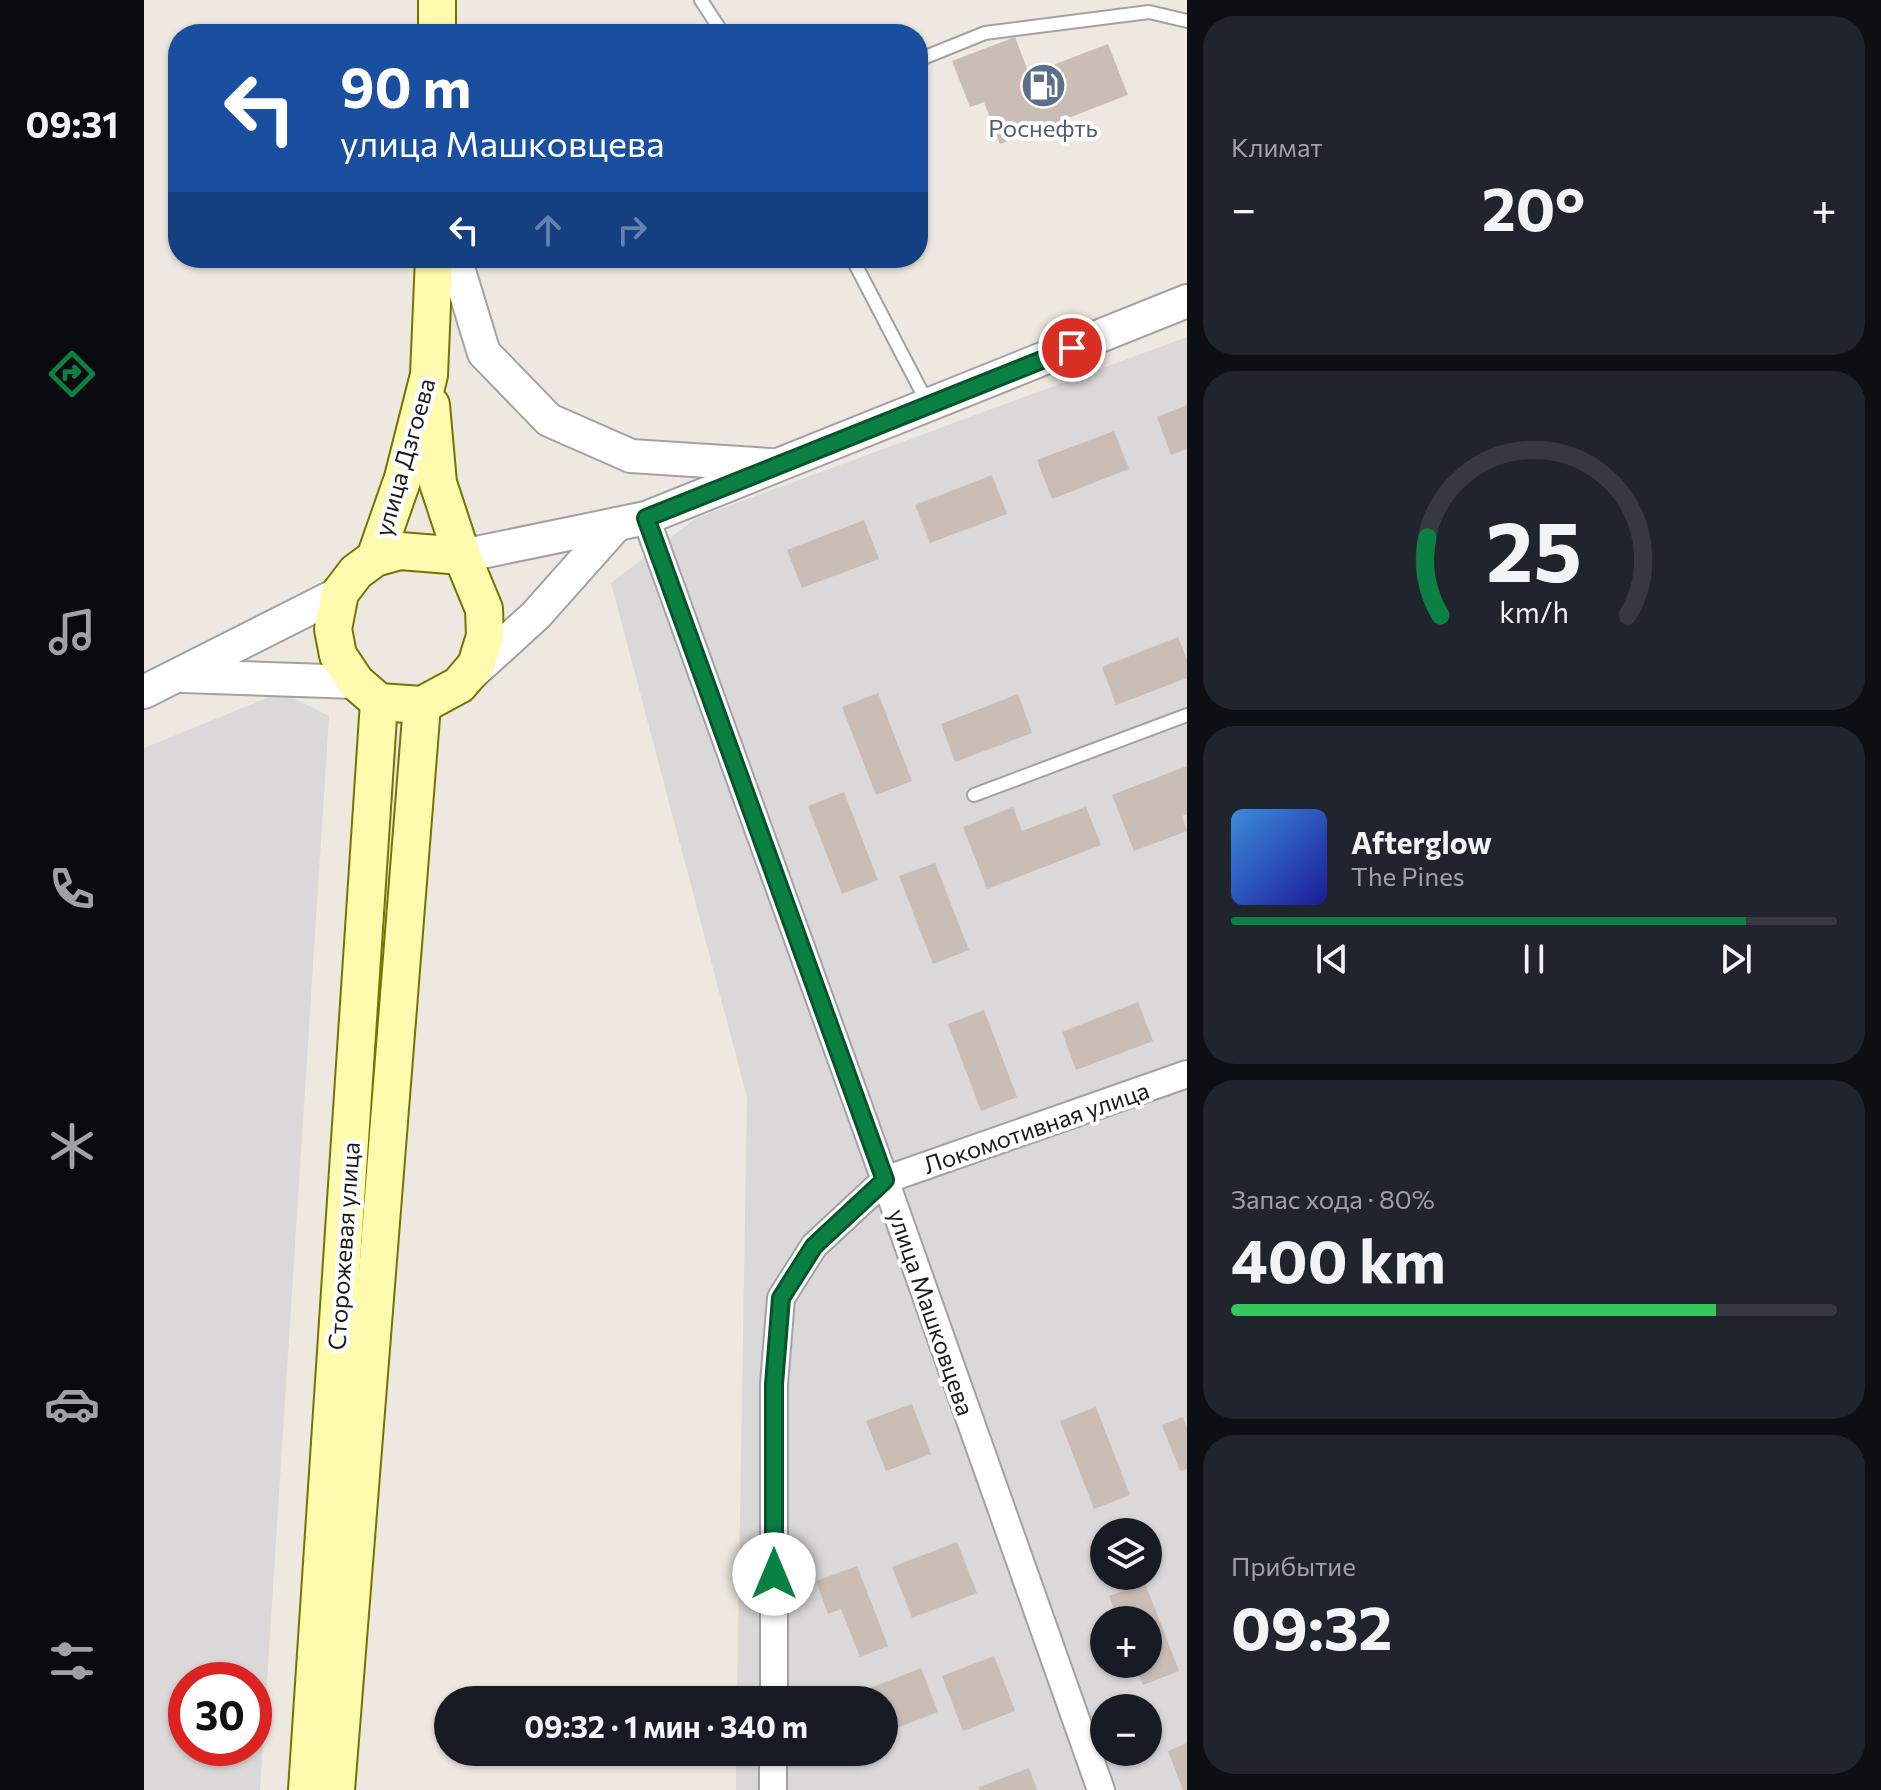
<!DOCTYPE html>
<html lang="ru">
<meta charset="utf-8">
<style>
:root{--surface:#171b24;--page:#20242c;--text:#f1f3f6;--muted:#9ea1a6;--line:#363941;--accent:#0b8043}
body{margin:0;font-family:Commissioner,sans-serif;background:var(--page);color:var(--text);height:100vh;display:flex;flex-direction:column;font-size:30px;white-space:nowrap}
*{box-sizing:border-box;margin:0}
p{font-size:26px;color:var(--muted)}
.icon{flex:none;width:44px;height:44px;fill:none;stroke:currentColor;stroke-width:2;stroke-linecap:round;stroke-linejoin:round}
.map{position:relative;flex:1;overflow:hidden}
.drawer{display:flex;flex-direction:column;gap:16px;padding:16px;background:#0d0f14;width:694px}
.drawer>*{flex:none}
.top-card{position:absolute;left:24px;top:24px;width:760px;height:244px;border-radius:32px;box-shadow:0 2px 6px #0004;background:#1a4fa0;color:#fff;overflow:hidden}
.controls{position:absolute;left:946px;top:1518px;display:grid;gap:16px}
.controls a{display:grid;place-items:center;width:72px;height:72px;border-radius:50%;background:var(--surface);box-shadow:0 2px 6px #0004;font-size:40px}
.speed{position:absolute;left:24px;top:1662px;display:flex;gap:16px;font-size:40px;font-weight:700;text-align:center}
.speed>*{display:grid;place-content:center;width:104px;height:104px;border-radius:50%;background:var(--surface);box-shadow:0 2px 6px #0004;line-height:1}
.speed .limit{border:12px solid #d22;background:#fff;color:#111}
.pin{position:absolute;display:grid;place-items:center;width:68px;height:68px;color:#fff;margin:-34px;border:4px solid #fff;border-radius:50%;box-shadow:0 2px 8px #0007}
.me{position:absolute;width:88px;margin:-44px;rotate:0deg;stroke-linejoin:round;filter:drop-shadow(0 0 6px #0008)}
.turn{display:flex;align-items:center;gap:28px;height:168px;padding:0 40px;font-size:36px}
.turn .icon{width:104px;height:104px;stroke-width:2.5}
.turn b{display:block;font-size:56px;line-height:68px}
.lanes{display:flex;align-items:center;height:76px;padding:0 40px;background:#0003;justify-content:center;gap:40px;direction:ltr}
.lanes .off{opacity:.35}
.big{font-size:60px;font-weight:700;line-height:1.1}
.drawer .tile{flex:1;display:flex;flex-direction:column;justify-content:center;gap:12px;min-width:0;padding:0 28px;border-radius:32px;background:var(--page)}
.drawer .dial{align-items:center;gap:0}
.dial svg{height:208px;overflow:visible;fill:none;stroke:var(--line);stroke-width:7;stroke-linecap:round;text-anchor:middle}
.dial text{fill:var(--text);stroke:none}
.song{display:flex;align-items:center;gap:24px}
.cover{width:96px;height:96px;border-radius:12px;background:linear-gradient(135deg,hsl(210 70% 55%),hsl(240 70% 35%))}
.played{height:8px;border-radius:4px;background:linear-gradient(90deg,var(--accent) 85%,var(--line) 85%)}
.keys{display:flex;justify-content:space-around;direction:ltr}
.heat{display:flex;justify-content:space-between;align-items:center;font-size:44px;direction:ltr}
.charge{height:12px;border-radius:6px;background:linear-gradient(90deg,#34c759 80%,var(--line) 0)}
.trip{position:absolute;left:290px;top:1686px;width:464px;height:80px;border-radius:40px;background:var(--surface);box-shadow:0 2px 6px #0004;font-weight:700;line-height:80px;text-align:center}
main{display:flex;flex:1;min-height:0}
.tabs{display:flex;flex-direction:column;width:144px;justify-content:space-around;align-items:center;background:#090b0e;color:var(--muted)}
.tabs .icon{width:56px;height:56px}
.tabs .active{color:var(--accent)}
.tabs b{font-size:36px;color:var(--text)}
.map>svg:first-child{display:block}
.residential{fill:#dad8d8;fill-rule:evenodd}
.building{fill:#cabdb6}
.lines{fill:none;stroke-linecap:round;stroke-linejoin:round}
.service-casing{stroke:#a2a2a2;stroke-width:16}
.minor-casing{stroke:#a2a2a2;stroke-width:30}
.tertiary-casing{stroke:#a2a2a2;stroke-width:36}
.secondary-casing{stroke:#727500;stroke-width:40}
.service{stroke:#fff;stroke-width:12}
.minor{stroke:#fff;stroke-width:26}
.tertiary{stroke:#fff;stroke-width:32}
.secondary{stroke:#fefbae;stroke-width:36}
.route-casing{stroke:#07532c;stroke-width:20}
.route{stroke:#0b8043;stroke-width:14}
.labels{text-anchor:middle;dominant-baseline:central;stroke-width:8;stroke-linejoin:round;paint-order:stroke}
.service-label{font-size:24px;fill:#4e5e75;stroke:#fff}
.street-label{font-size:24px;fill:#1b1b1b;stroke:#fff}
</style>
<main>
<nav class="tabs">
<b>09:31</b>
<svg class="icon active" aria-label="directions" viewBox="0 0 24 24"><path d="M12 3l9 9-9 9-9-9zM9 14v-3h6M13 9l2 2-2 2"/></svg>
<svg class="icon" aria-label="music" viewBox="0 0 24 24"><path d="M9 18V5l10-2v13"/><circle cx="6" cy="18" r="3"/><circle cx="16" cy="16" r="3"/></svg>
<svg class="icon" aria-label="phone" viewBox="0 0 24 24"><path d="M5 4h4l2 5-3 2q2 4 5 5l2-3 5 2v4C11 20 4 13 5 4z"/></svg>
<svg class="icon" aria-label="climate" viewBox="0 0 24 24"><path d="M12 3v18M4 7l16 10M4 17L20 7"/></svg>
<svg class="icon" aria-label="car" viewBox="0 0 24 24"><path d="M5 17H2v-5l4-1 3-4h7l3 4 3 1v5h-3M9 17h6M6 11h13"/><circle cx="7" cy="17" r="2"/><circle cx="17" cy="17" r="2"/></svg>
<svg class="icon" aria-label="filters" viewBox="0 0 24 24"><path d="M4 7h16M4 17h16"/><circle cx="9" cy="7" r="2"/><circle cx="15" cy="17" r="2"/></svg>
</nav>
<div class="map">
<svg width="1043" height="1790" viewBox="0 0 1043 1790">
<rect width="100%" height="100%" fill="#eee8e0"/>
<g class="residential">
<path d="M1043,337V1790H592V1752H740V1700H593L603,1097L467,583L552,518ZM960,1532H1004V1576H960ZM960,1620H1004V1664H960ZM960,1708H1004V1752H960Z"/>
<path d="M138,692L185,716L116,1790H0V748ZM42,1680H110V1748H42Z"/>
</g>
<g class="building">
<path d="M871,37L885,74L964,44L984,95L856,144L840,102L826,107L808,61Z"/>
<path d="M1043,405V449L1027,455L1013,417Z"/>
<path d="M970,431L985,469L908,499L893,460Z"/>
<path d="M848,475L863,514L786,543L771,505Z"/>
<path d="M720,520L735,559L658,588L643,550Z"/>
<path d="M1034,637L1043,660V678L972,705L958,667Z"/>
<path d="M734,693L768,781L732,795L698,707Z"/>
<path d="M874,694L888,733L811,762L797,724Z"/>
<path d="M1043,766V814L1038,816L1043,831L990,851L968,795Z"/>
<path d="M700,792L734,880L698,894L664,806Z"/>
<path d="M869,807L878,831L942,807L957,845L843,889L819,827Z"/>
<path d="M791,863L825,950L789,964L755,876Z"/>
<path d="M994,1002L1009,1041L932,1070L918,1032Z"/>
<path d="M840,1010L873,1097L837,1111L804,1024Z"/>
<path d="M768,1404L787,1454L742,1471L722,1421Z"/>
<path d="M952,1407L986,1495L950,1509L916,1421Z"/>
<path d="M1039,1417L1043,1428V1469L1036,1471L1018,1425Z"/>
<path d="M813,1542L833,1593L768,1618L748,1567Z"/>
<path d="M713,1566L744,1646L716,1657L697,1609L684,1614L672,1581Z"/>
<path d="M1001,1583L1035,1671L999,1685L991,1664H1004V1620H974L965,1596Z"/>
<path d="M850,1656L871,1711L819,1731L798,1676Z"/>
<path d="M777,1668L794,1712L740,1733V1700H696Z"/>
<path d="M1043,1743V1790H1039L1024,1751Z"/>
<path d="M885,1768L893,1790H836L835,1787Z"/>
</g>
<g class="lines">
<defs>
<g id="service">
<path d="M557,0L579,34"/>
<path d="M774,60L841,33L1005,12L1043,21"/>
<path d="M708,258L784,404"/>
<path d="M830,795L1043,715"/>
</g>
<g id="minor">
<path d="M502,518L741,1180L957,1790"/>
<path d="M630,1700V1384L637,1298L670,1246L741,1180L1043,1074"/>
<path d="M629,1790V1752"/>
</g>
<g id="tertiary">
<path d="M311,258L340,353L405,420L487,456L626,465"/>
<path d="M318,556L502,518L1043,301"/>
<path d="M39,676L212,682"/>
<path d="M324,677L392,615L473,524"/>
<path d="M0,692L196,593"/>
</g>
<g id="secondary">
<path d="M293,34V0"/>
<path d="M287,405L294,483L318,556"/>
<path d="M256,551L318,556L340,609L341,636L332,665L315,685L278,705L235,702L212,682L194,655L189,629L196,593L212,572L231,558Z"/>
<path d="M231,558L259,478L285,375L290,258"/>
<path d="M163,1790L235,702"/>
<path d="M192,1790L278,705"/>
</g>
</defs>
<use href="#service" class="service-casing"/>
<use href="#minor" class="minor-casing"/>
<use href="#tertiary" class="tertiary-casing"/>
<use href="#secondary" class="secondary-casing"/>
<use href="#service" class="service"/>
<use href="#minor" class="minor"/>
<use href="#tertiary" class="tertiary"/>
<use href="#secondary" class="secondary"/>
</g>
<g class="lines">
<defs>
<path id="route" d="M630,1574V1384L637,1298L670,1246L741,1180L502,518L928,348"/>
</defs>
<use href="#route" class="route-casing"/>
<use href="#route" class="route"/>
</g>
<defs>
<symbol id="fuel-disc" viewBox="-11 -11 22 22"><circle r="9.5" fill="#5c6f8a" stroke="#fff"/><path d="M-5.5-6h7V0h2V4h1.3V-2.5L3-4.5l.8-.8L6-3V5H2.5V1h-1V6h-7ZM-4.2-4.7v3.2H.2V-4.7Z" fill="#fff"/></symbol>
</defs>
<g fill-rule="evenodd">
<use href="#fuel-disc" x="874" y="60" width="51" height="51"/>
</g>
<g class="labels">
<g class="service-label">
<text x="899" y="127">Роснефть</text>
</g>
<g class="street-label">
<text transform="translate(260 457) rotate(-74)">улица Дзгоева</text>
<text transform="translate(892 1127) rotate(-19)">Локомотивная улица</text>
<text transform="translate(199 1246) rotate(-86)">Сторожевая улица</text>
<text transform="translate(788 1312) rotate(71)">улица Машковцева</text>
</g>
</g>
</svg>
<div class="controls">
<a><svg class="icon" aria-label="layers" viewBox="0 0 24 24"><path d="M12 4l9 5-9 5-9-5zM3 14l9 5 9-5"/></svg></a>
<a>+</a>
<a>−</a>
</div>
<div class="speed"><div class="limit">30</div></div>
<div class="pin" style="left:928px;top:348px;background:#d93025"><svg class="icon" aria-label="arrive" viewBox="0 0 24 24"><path d="M6 21V4h12l-3 4 3 4H6"/></svg></div>
<svg class="me" style="left:630px;top:1574px" viewBox="-20 -20 40 40"><circle r="19" fill="#fff"/><path d="M0-13L10 11 0 6-10 11z" fill="#0b8043"/></svg>
<div class="trip">09:32 · 1 мин · 340 m</div>
<div class="top-card">
<div class="turn"><svg class="icon" aria-label="left" viewBox="0 0 24 24"><path d="M17 20v-9H6M10 6l-5 5 5 5"/></svg><div><b>90 m</b>улица Машковцева</div></div>
<div class="lanes"><svg class="icon" aria-label="left" viewBox="0 0 24 24"><path d="M17 20v-9H6M10 6l-5 5 5 5"/></svg><svg class="icon off" aria-label="ahead" viewBox="0 0 24 24"><path d="M12 20V5M6 11l6-6 6 6"/></svg><svg class="icon off" aria-label="right" viewBox="0 0 24 24"><path d="M7 20v-9h11M14 6l5 5-5 5"/></svg></div>
</div>
</div>
<section class="drawer">
<div class="tile"><p>Климат</p>
<div class="heat"><a>−</a><b class="big">20°</b><a>+</a></div>
</div>
<div class="tile dial"><svg viewBox="0 0 100 80">
<path d="M14 69A42 42 0 1 1 86 69"/>
<path d="M14 69A42 42 0 0 1 9 39" stroke="#0b8043"/>
<text x="50" y="56" font-size="32" font-weight="700">25</text>
<text x="50" y="72" font-size="11">km/h</text>
</svg></div>
<div class="tile">
<div class="song"><i class="cover"></i><div><b>Afterglow</b><p>The Pines</p></div></div>
<div class="played"></div>
<div class="keys"><svg class="icon" aria-label="previous" viewBox="0 0 24 24"><path d="M18 5L8 12l10 7zM5 5v14"/></svg><svg class="icon" aria-label="pause" viewBox="0 0 24 24"><path d="M8 5v14M16 5v14"/></svg><svg class="icon" aria-label="next" viewBox="0 0 24 24"><path d="M6 5l10 7-10 7zM19 5v14"/></svg></div>
</div>
<div class="tile"><p>Запас хода · 80%</p><b class="big">400 km</b><div class="charge"></div></div>
<div class="tile"><p>Прибытие</p><b class="big">09:32</b></div>
</section>
</main>
